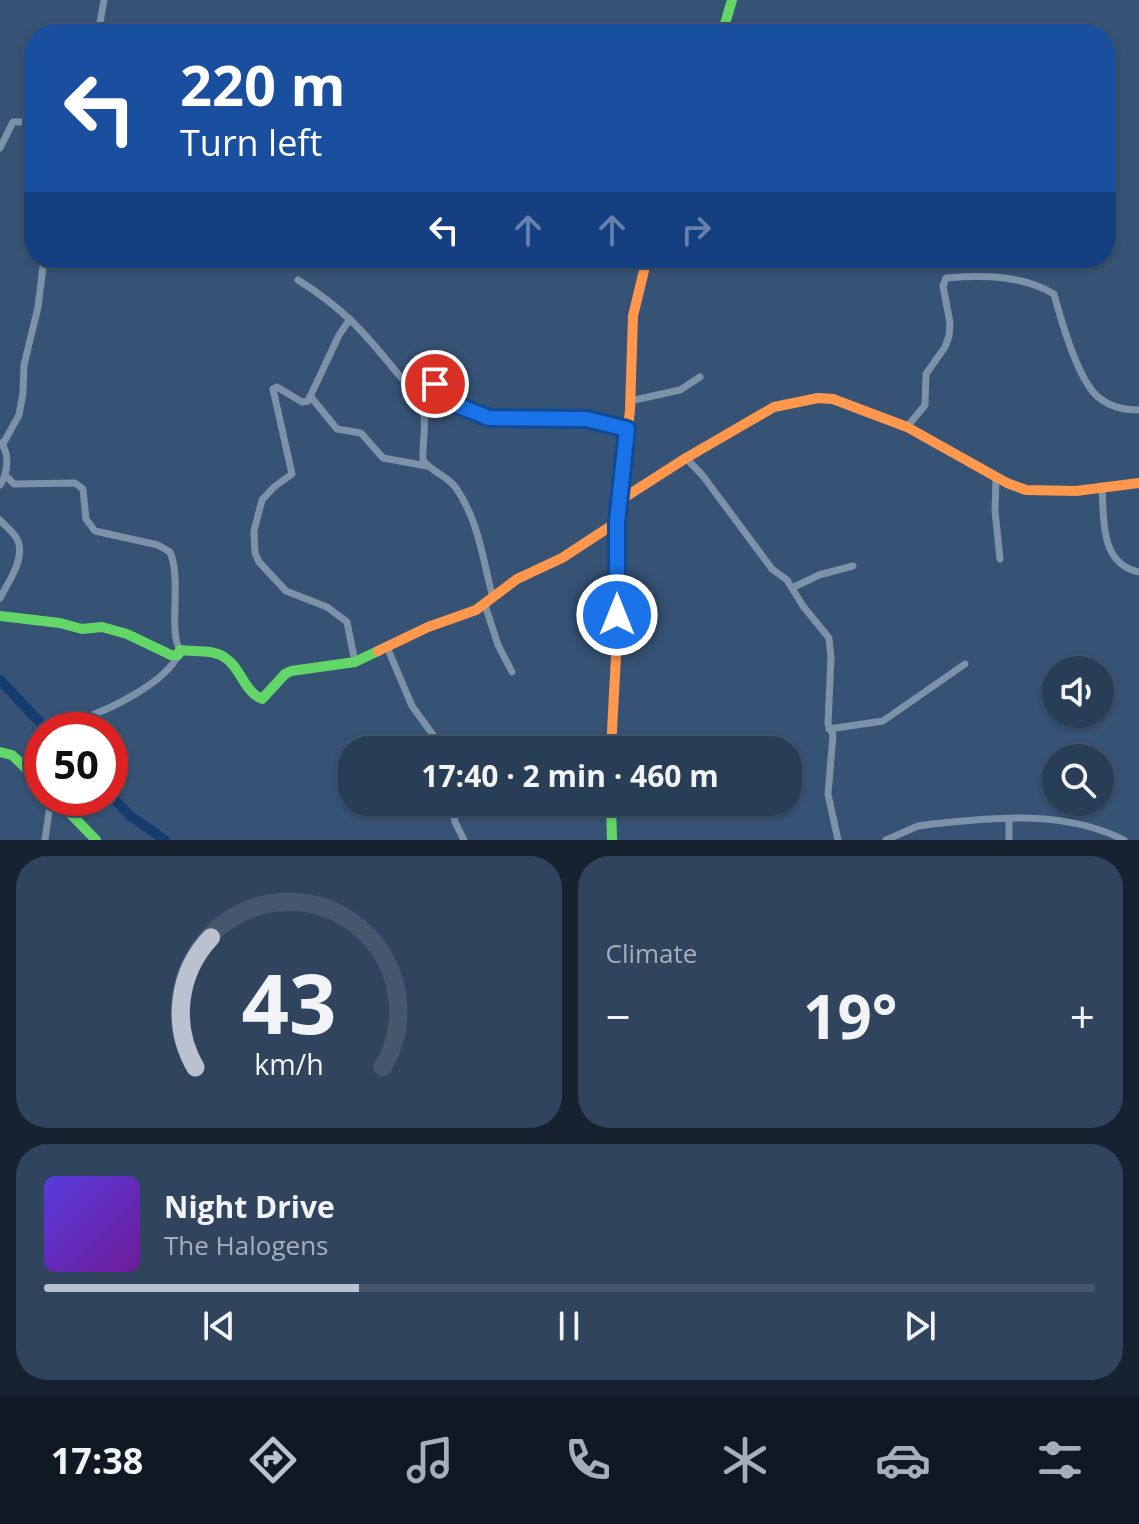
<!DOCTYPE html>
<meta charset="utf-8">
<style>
:root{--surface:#283e57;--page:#30455d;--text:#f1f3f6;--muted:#a5aeba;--line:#44576d;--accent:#b9c2ce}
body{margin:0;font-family:"Open Sans",sans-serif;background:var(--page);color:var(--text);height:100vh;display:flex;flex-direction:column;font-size:30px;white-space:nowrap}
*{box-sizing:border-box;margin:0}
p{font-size:26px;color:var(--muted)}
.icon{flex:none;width:44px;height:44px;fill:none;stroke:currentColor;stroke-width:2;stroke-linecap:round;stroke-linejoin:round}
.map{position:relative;height:840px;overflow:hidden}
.side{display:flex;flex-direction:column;gap:16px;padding:16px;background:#162230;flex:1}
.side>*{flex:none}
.banner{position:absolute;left:24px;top:24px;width:1092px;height:244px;border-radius:32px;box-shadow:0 2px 6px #0004,0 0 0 2px var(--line);background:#1a4fa0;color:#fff;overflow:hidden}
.tools{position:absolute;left:1042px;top:656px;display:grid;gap:16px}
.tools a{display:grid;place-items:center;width:72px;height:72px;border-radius:50%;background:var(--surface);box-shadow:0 2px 6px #0004,0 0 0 2px var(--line);font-size:40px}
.speed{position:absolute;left:24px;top:712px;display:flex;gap:16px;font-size:40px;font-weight:700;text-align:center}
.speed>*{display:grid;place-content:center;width:104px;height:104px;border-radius:50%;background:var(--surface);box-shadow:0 2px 6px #0004,0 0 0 2px var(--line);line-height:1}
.speed .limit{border:12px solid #d22;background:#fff;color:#111}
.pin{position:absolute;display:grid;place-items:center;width:68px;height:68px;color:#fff;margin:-34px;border:4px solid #fff;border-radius:50%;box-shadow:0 2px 8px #0007}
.me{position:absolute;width:88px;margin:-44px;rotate:0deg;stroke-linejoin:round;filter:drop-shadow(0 0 6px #0008)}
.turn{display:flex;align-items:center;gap:28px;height:168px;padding:0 24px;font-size:36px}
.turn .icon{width:104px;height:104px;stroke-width:2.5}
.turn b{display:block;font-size:56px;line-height:68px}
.lanes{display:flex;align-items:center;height:76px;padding:0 24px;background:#0003;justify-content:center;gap:40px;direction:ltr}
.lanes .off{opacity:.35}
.big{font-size:60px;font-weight:700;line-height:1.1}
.side .tile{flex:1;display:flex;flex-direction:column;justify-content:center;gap:12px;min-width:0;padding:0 28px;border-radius:32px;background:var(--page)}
.side .dial{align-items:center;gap:0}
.dial svg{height:208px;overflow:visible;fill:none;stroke:var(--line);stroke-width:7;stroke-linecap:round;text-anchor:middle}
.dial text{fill:var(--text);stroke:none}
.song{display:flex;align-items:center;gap:24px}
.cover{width:96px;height:96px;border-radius:12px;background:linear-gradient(135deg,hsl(250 70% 55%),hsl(280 70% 35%))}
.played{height:8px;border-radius:4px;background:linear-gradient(90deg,var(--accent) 30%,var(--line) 30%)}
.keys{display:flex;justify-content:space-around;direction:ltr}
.heat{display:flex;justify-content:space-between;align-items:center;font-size:44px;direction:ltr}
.side .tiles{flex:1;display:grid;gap:16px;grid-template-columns:1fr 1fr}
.tile:last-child{grid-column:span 2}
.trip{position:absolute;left:338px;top:736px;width:464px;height:80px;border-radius:32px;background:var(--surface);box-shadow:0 2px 6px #0004,0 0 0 2px var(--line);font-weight:700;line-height:80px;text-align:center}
.menu{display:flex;height:128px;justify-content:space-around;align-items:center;background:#101923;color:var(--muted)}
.menu .icon{width:56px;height:56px}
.menu .selected{color:var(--accent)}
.menu b{font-size:36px;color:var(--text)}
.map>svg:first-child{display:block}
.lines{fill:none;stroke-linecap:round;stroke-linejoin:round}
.river{stroke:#153c6e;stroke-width:10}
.street{stroke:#7d92a8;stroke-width:7}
.fast{stroke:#63d668;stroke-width:10}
.slow{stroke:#ff974d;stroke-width:10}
.route-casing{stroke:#114b97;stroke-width:20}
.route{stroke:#1a73e8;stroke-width:14}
</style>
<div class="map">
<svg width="1139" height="840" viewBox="0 0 1139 840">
<rect width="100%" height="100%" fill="#365274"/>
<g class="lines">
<g class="river">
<path d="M0,680L47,730"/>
<path d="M110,794L129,815L165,840"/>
</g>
<g class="street">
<path d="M98,34L104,0"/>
<path d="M0,148L13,122H34"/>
<path d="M298,280C343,308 365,333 398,374C407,384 420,395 423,409C427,425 422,443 423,460C431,472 447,475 456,488C479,521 483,561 493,598"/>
<path d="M350,319L339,335L308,401L302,402L277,387L273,389L292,474L274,487L262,500L254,531L255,553L259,562L286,591L327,607L347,622L355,662"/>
<path d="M412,390L435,384L441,388L454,404L489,418L586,419L627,429"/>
<path d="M311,397L337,429L361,433L383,458L427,466"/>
<path d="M630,401L680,390L700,377"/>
<path d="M907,427L925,405L926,374L945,347L949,336L950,323L943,286L946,278C983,275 1022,275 1054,294C1061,320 1078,380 1098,397C1110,407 1124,410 1139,410"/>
<path d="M3,444L19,415L23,393L24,365L38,307L44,258"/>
<path d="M686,458L703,476L772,569L787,580L803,606L829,638L831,658L828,724L833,735L828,794L838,840"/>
<path d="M6,476L14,484L75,483L83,489L86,519L95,531L158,545L170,552C182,579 168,632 180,650"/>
<path d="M996,477L995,511L1000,559"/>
<path d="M0,485C8,473 10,454 1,443"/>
<path d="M1102,486C1104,517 1099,564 1139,572"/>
<path d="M0,520C5,526 15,533 18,541C25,559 8,583 0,598"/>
<path d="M792,588L819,575L853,566"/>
<path d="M485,605L498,645L512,672"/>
<path d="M387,647L412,706L444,750"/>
<path d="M81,719C109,710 165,683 178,655"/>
<path d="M829,729L883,721L965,664"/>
<path d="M524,750H588"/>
<path d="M451,802L455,822L464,840"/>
<path d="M45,840L51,798"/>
<path d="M886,840L918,826L932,824C996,817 1065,810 1124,840"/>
<path d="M1009,840V819"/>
</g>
<g class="fast">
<path d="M722,34L732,0"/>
<path d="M0,616L60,623L82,629L102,627L127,634L171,655H178L180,650C194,652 212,649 224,657C241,667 243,691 262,699L285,674L291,671L355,662L378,651"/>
<path d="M0,752L12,755L42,784"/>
<path d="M55,798L96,840"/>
<path d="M611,802L612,840"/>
</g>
<g class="slow">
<path d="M619,501L686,458L774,407L818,398L833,399L907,427L1007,483L1026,490L1076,491L1139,483"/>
<path d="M378,651L428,627L476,610L517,579L562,558L617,522"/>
<path d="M611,750L616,656L617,522L630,410L633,316L647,258"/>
</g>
</g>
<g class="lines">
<defs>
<path id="route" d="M435,384L441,388L454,404L489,418L586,419L627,429L617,522V615"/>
</defs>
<use href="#route" class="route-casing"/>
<use href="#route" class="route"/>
</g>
</svg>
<div class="tools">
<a><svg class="icon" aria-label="sound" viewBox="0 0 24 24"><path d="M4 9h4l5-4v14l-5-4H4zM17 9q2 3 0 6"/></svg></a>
<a><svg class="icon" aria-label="search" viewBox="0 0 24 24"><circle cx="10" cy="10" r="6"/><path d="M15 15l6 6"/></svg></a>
</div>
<div class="speed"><div class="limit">50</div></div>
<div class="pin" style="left:435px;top:384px;background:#d93025"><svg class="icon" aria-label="arrive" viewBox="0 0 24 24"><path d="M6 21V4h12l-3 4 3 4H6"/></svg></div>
<svg class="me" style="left:617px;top:615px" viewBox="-20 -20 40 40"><circle r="17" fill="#1a73e8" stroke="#fff" stroke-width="3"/><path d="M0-11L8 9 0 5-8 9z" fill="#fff"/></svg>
<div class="trip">17:40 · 2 min · 460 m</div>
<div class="banner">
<div class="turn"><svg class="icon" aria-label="left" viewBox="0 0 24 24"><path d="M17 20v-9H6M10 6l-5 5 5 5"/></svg><div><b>220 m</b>Turn left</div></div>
<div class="lanes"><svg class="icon" aria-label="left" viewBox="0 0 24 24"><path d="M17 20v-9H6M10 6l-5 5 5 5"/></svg><svg class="icon off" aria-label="ahead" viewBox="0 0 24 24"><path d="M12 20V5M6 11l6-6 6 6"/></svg><svg class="icon off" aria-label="ahead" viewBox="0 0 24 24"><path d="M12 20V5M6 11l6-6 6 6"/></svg><svg class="icon off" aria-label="right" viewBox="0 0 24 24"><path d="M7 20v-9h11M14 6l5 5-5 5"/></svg></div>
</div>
</div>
<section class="side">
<div class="tiles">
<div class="tile dial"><svg viewBox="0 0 100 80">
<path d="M14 69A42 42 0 1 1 86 69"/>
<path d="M14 69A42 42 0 0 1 20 19" stroke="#b9c2ce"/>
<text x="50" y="56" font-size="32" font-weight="700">43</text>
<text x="50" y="72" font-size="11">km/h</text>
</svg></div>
<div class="tile"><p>Climate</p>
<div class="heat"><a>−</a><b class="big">19°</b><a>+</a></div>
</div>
<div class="tile">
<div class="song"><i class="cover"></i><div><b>Night Drive</b><p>The Halogens</p></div></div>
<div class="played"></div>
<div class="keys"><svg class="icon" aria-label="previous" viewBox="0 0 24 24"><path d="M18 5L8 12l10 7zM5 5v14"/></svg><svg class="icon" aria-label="pause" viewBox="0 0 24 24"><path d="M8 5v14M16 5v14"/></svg><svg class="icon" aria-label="next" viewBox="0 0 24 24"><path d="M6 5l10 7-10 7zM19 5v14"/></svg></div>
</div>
</div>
</section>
<nav class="menu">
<b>17:38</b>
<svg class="icon selected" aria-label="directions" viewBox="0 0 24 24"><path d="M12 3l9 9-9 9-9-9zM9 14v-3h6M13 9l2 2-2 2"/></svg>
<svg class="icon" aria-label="music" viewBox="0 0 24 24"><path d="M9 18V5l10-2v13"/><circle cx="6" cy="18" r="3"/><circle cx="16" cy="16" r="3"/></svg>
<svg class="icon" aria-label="phone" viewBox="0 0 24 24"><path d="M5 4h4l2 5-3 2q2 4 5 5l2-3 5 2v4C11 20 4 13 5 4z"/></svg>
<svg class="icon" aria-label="climate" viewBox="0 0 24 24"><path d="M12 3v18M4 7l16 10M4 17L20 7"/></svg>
<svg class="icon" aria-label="car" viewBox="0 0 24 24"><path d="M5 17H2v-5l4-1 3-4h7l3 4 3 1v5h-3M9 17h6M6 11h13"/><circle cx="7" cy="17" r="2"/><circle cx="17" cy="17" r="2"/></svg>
<svg class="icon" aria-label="filters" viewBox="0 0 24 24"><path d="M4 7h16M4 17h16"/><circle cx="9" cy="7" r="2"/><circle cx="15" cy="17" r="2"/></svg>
</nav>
